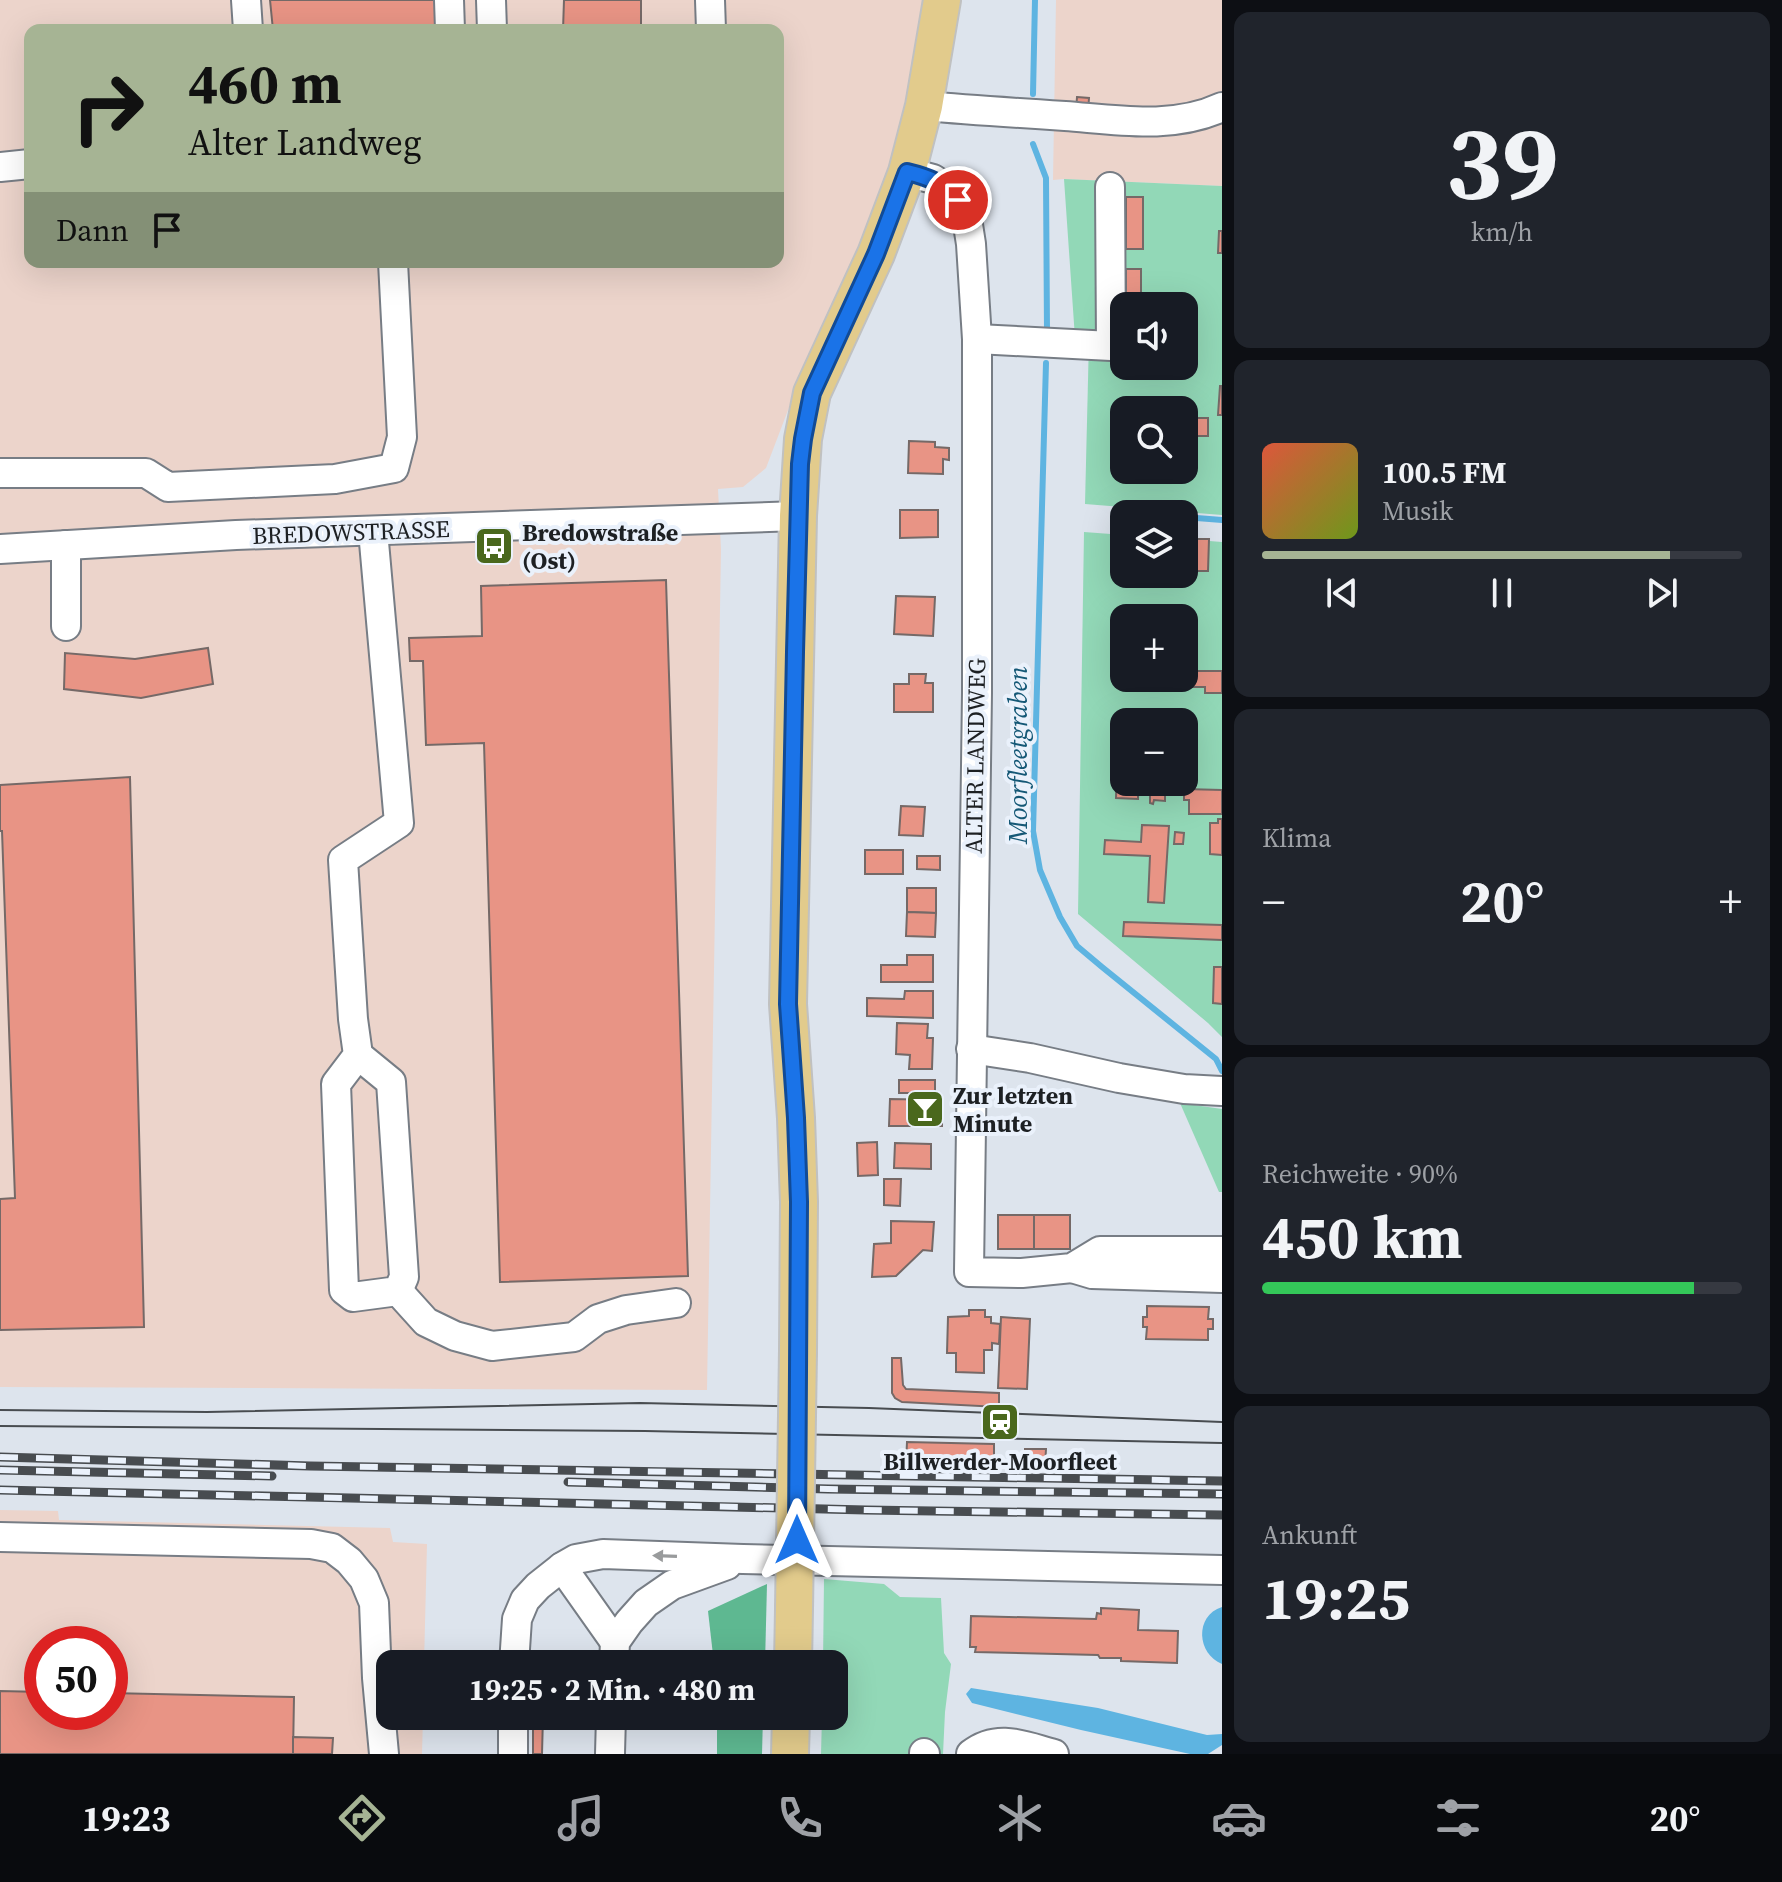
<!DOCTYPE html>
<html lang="de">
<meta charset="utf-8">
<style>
:root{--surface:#171b24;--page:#20242c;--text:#f1f3f6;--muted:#9ea1a6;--line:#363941;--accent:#a6b494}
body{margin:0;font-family:"Source Serif 4",serif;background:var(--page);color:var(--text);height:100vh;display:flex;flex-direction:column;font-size:30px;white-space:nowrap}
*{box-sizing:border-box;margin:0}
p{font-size:26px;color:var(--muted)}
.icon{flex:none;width:44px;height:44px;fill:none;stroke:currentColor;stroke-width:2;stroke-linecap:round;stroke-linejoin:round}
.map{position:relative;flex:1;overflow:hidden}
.drawer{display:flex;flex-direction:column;gap:12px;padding:12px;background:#0d0f14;width:560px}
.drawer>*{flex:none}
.banner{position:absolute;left:24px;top:24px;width:760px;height:244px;border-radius:16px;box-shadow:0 8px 32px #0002;background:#a6b494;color:#111;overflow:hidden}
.tools{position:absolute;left:1110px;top:292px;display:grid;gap:16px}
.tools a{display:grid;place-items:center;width:88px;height:88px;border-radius:16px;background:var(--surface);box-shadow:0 8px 32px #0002;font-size:40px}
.speed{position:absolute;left:24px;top:1626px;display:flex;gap:16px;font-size:40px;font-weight:700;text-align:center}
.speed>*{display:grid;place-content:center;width:104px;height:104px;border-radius:50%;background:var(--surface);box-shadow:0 8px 32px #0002;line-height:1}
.speed .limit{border:12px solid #d22;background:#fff;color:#111}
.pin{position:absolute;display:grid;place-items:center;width:68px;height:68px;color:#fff;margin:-34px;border:4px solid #fff;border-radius:50%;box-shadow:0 2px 8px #0007}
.me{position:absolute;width:88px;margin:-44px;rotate:0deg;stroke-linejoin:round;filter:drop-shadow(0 0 6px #0008)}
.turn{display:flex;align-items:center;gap:28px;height:168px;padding:0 32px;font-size:36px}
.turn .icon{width:104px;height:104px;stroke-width:2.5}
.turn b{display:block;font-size:56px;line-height:68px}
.then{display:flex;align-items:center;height:76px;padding:0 32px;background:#0003;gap:16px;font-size:30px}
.big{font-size:60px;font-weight:700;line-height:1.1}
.drawer .widget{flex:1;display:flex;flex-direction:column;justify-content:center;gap:12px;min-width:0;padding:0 28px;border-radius:16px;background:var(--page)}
.drawer .dial{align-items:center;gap:0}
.dial b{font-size:104px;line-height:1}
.song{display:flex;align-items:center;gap:24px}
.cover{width:96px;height:96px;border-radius:12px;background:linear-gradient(135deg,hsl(10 70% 55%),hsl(80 70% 35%))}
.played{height:8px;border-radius:4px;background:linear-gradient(90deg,var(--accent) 85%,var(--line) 85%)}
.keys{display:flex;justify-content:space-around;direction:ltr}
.heat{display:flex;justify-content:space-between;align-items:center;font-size:44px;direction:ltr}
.charge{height:12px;border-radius:6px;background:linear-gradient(90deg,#34c759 90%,var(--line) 0)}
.trip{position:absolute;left:376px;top:1650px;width:472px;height:80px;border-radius:16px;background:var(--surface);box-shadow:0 8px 32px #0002;font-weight:700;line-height:80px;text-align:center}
.dock{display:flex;height:128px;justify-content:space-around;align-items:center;background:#090b0e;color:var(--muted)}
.dock .icon{width:56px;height:56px}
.dock .active{color:var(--accent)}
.dock b{font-size:36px;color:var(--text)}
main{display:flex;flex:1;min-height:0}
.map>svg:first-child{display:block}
.industrial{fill:#ecd4cb;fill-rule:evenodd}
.green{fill:#92d8b7;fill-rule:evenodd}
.forest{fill:#5eb891}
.water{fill:#5eb4e1}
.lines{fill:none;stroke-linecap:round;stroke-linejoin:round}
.stream{stroke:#5eb4e1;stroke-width:6}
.building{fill:#e89485;stroke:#756967;stroke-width:2}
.minor-casing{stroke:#777d85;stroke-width:32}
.major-casing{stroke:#c0c1c1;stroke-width:40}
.minor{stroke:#fff;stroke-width:28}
.major{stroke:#e2cb8c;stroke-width:36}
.tram{stroke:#484c50;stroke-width:2}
.rail-casing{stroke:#484c50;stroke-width:9}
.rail{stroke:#eaf1fb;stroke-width:6;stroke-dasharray:18;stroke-linecap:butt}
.major-bridge-casing{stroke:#c0c1c1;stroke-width:40;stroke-linecap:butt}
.major-bridge{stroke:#e2cb8c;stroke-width:36}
.oneway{fill:#999b9c}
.route-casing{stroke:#114b97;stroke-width:20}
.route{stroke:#1a73e8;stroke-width:14}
.labels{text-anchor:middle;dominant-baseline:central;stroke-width:8;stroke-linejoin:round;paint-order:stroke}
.street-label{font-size:24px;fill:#1d2023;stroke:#eaf1fb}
.poi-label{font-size:24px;font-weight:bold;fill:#1d2023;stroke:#eaf1fb;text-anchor:start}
.water-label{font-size:26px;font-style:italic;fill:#155876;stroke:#eaf1fb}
</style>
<main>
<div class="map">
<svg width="1222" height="1754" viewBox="0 0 1222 1754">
<rect width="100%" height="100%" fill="#dde4ed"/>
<g class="industrial">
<path d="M0,0H924L919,45L888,180L834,305L804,368L766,468L743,487L718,489L721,549L707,1390L0,1387ZM30,30H778V262H30Z"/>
<path d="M1056,0H1222V186L1064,179L1053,180Z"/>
<path d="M0,1510L58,1511L59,1520L390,1528L393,1542L427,1544L424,1664H390V1716H423L422,1754H0ZM42,1644H110V1712H42Z"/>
</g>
<g class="green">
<path d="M1064,179L1222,186V515L1085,504L1089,339L1075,338ZM1124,306H1184V366H1124ZM1124,410H1184V470H1124Z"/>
<path d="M1084,532L1124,535V574H1184V539L1222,542V1037L1208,1023L1078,914ZM1124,618H1184V678H1124ZM1124,722H1184V782H1124Z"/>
<path d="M1180,1103L1222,1109V1192H1219Z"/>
<path d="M824,1579L884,1584L900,1597L941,1598L944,1653L951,1664L945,1712L943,1754H821L822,1716H834V1664H823Z"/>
</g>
<g class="forest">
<path d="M767,1584L765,1664H714L708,1611Z"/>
<path d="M717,1716H763L762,1754H717Z"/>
</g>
<g class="water">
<path d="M1222,1607V1664C1197,1654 1194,1616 1222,1607Z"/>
<path d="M971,1688L1098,1708L1207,1735L1222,1734V1745L1208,1754H1190L1081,1730L972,1703L966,1694Z"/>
</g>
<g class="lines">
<g class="stream">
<path d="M1033,94L1035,0"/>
<path d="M1033,144L1046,178L1047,332"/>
<path d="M1046,363L1033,831L1040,870L1060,917L1077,946L1102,967L1216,1059L1222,1071"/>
<path d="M1130,513L1146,514"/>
<path d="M1184,517L1222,520"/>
</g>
</g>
<g class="building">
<path d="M270,0H438L441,30H273Z"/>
<path d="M564,0H641V30H563Z"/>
<path d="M1077,97L1089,98L1088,112L1076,111Z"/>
<rect x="1126" y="197" width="17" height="52"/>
<path d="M1219,231H1222V253H1218Z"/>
<rect x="1126" y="269" width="15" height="37"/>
<path d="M1220,386H1222V415H1218Z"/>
<rect x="1191" y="418" width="17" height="18"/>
<path d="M909,441L935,442V447L949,448V460L943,459V474L908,473Z"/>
<path d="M900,510H938V537L900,538Z"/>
<path d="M1188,539H1209L1208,571H1188Z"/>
<path d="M1124,561V574H1161V577L1123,575Z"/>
<path d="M666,580L688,1276L500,1282L484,743L426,745L423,661H410L409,638L482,636L481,586Z"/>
<path d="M896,596L935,597L933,636L894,634Z"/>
<path d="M208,648L213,684L141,698L64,689L65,653L135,659Z"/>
<path d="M1192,671H1222V693H1205V687H1192Z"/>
<path d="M909,674H926L925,683H933V712H894V684H909Z"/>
<rect x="1145" y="678" width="19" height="7"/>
<path d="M1117,764L1124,765V782H1138V799L1116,798Z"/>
<path d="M130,777L144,1327L0,1330V1199L15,1198L2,831H0V785Z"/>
<path d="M1150,782H1165V801L1154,800L1153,804L1150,803Z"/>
<path d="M1184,789L1222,790V814H1189V800H1184Z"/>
<path d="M901,806L925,807L923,836L899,835Z"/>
<path d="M1218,819H1222V855L1210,854V823H1218Z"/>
<path d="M1142,825L1169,826L1164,903L1148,902L1150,856L1104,854L1105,840L1141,842Z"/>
<path d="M1175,832L1184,833L1183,844H1174Z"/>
<rect x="865" y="850" width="38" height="24"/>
<path d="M917,856H940V870L917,869Z"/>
<path d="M907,888H936V913L907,912Z"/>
<path d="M907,912L936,913L935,937L906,936Z"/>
<path d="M1124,922L1222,925V940L1123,936Z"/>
<path d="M907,955H933V982H881V965H907Z"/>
<path d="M1214,967H1222V1004L1213,1003Z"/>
<path d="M905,991H933V1018L867,1016V998L904,999Z"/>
<path d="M897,1023L928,1024L927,1038H933L932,1069H909L910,1055L896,1054Z"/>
<rect x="899" y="1080" width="36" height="13"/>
<path d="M890,1099L942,1100V1126H889Z"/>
<path d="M877,1142L878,1175L858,1176L857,1143Z"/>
<path d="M895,1143L931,1144V1169L894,1168Z"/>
<path d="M884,1179H901L900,1206L884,1205Z"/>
<rect x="998" y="1215" width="36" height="34"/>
<rect x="1034" y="1215" width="36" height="34"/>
<path d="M891,1221L934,1222L932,1251L923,1250L896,1276L872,1277L874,1244L891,1243Z"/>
<path d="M1147,1306L1209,1307L1208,1319H1213V1329H1208V1340L1146,1339L1147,1327H1143V1317H1147Z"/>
<path d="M969,1310H985V1317H991V1323L1000,1324L999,1344L992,1343V1350H984V1373L956,1372V1353H947L948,1317L969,1316Z"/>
<path d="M1001,1317L1030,1319L1027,1389L998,1388Z"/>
<path d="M892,1358H901L903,1385L906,1389L999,1393V1407L902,1402L895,1398L892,1393Z"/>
<path d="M907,1442L994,1444V1466L906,1464Z"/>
<path d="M1025,1449H1046L1045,1466L1025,1465Z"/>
<path d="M1101,1608L1139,1610L1138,1630L1178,1631L1177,1663L1121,1661V1658H1100L1098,1655L975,1652L976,1647H970L971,1616L1096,1619L1097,1613L1101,1614Z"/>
<rect x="533" y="1655" width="10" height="9"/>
<path d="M0,1691L42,1692V1712H110V1693L294,1697L293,1754H0Z"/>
<path d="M533,1716H543L542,1754H533Z"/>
<path d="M293,1737L333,1738L332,1754H293Z"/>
</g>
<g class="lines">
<defs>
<g id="minor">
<path d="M246,0L248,30"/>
<path d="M449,0L450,30"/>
<path d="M491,0L492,30"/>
<path d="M710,0L711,30"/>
<path d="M924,106C971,110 1018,113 1065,116C1117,120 1173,130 1222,107"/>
<path d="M0,167L30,164"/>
<path d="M907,172L933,179L951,191L966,212L971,244L977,339V693L969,1272L1022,1273L1072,1268L1100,1251H1222"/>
<path d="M977,339L1111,346L1110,187"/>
<path d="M0,473H146L168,487L335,479L394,468L402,437L393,262"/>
<path d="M0,549L236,535L798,516"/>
<path d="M66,626V545"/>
<path d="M971,1049L1030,1058L1119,1078L1184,1089L1222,1091"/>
<path d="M358,1055L391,1082L404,1277L398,1291L353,1297L344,1290L336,1084L358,1055L353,1019L343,860L399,823L373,531"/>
<path d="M1072,1268L1092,1274L1222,1278"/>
<path d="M398,1291L426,1322L455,1336L492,1346L574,1337L598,1319L626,1310L676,1303"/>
<path d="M0,1537L311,1544L332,1548L349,1561L364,1579L374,1603L377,1678L384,1754"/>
<path d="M562,1567L615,1642"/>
<path d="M514,1664L517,1619L525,1600L538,1586L562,1567L576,1559L603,1554L743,1559L1222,1570"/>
<path d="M614,1664L615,1642L629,1622L646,1603L672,1585L727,1565"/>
<path d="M924,1753L925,1754"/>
<path d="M513,1754V1716"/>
<path d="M610,1754L611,1716"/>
<path d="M971,1754C998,1733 1024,1746 1054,1754"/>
</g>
<g id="major">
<path d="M798,1351L799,1202L796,1118L788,1004L798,516L803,439L812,393L876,254L907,172L924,106L942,0"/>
<path d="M793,1664L794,1609"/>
<path d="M790,1754L791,1716"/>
</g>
</defs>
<use href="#minor" class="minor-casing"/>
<use href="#major" class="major-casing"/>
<use href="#minor" class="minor"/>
<use href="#major" class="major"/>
<g class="tram">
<path d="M0,1410L207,1412L640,1403L869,1408L1222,1422"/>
<path d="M0,1426L645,1431L1222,1443"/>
</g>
<defs>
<g id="rail">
<path d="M0,1457L310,1466L1222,1481"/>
<path d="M0,1470L272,1476"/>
<path d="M568,1482L828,1489L1222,1494"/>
<path d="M0,1490L866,1510L1222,1515"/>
</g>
</defs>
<use href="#rail" class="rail-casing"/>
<use href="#rail" class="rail"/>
<defs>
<path id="major-bridge" d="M794,1609L798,1351"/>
</defs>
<use href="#major-bridge" class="major-bridge-casing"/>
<use href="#major-bridge" class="major-bridge"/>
</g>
<defs><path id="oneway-solid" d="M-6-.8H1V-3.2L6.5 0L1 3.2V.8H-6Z" transform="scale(2)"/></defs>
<use class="oneway" href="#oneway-solid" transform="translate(665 1556) rotate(-178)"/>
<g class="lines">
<defs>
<path id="route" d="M797,1540L799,1202L796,1118L788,1004L795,652L800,464L803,439L812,393L876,254L907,172C928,177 944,183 958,200"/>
</defs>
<use href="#route" class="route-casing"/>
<use href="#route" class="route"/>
</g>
<defs>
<symbol id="bus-square" viewBox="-11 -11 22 22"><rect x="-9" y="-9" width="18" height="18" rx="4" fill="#4a681d" stroke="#eaf1fb"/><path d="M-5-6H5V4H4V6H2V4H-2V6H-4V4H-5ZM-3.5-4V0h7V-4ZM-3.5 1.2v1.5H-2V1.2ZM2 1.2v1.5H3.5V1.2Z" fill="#fff"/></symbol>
<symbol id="bar-square" viewBox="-11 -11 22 22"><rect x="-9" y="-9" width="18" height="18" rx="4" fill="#4a681d" stroke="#eaf1fb"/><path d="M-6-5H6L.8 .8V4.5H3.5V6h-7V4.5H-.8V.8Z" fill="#fff"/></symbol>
<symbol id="station-square" viewBox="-11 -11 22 22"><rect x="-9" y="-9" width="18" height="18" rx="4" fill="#4a681d" stroke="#eaf1fb"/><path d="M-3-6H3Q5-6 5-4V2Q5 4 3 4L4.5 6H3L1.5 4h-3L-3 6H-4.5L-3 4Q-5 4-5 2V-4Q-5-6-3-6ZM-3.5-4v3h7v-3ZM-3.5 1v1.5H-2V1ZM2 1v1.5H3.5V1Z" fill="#fff"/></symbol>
</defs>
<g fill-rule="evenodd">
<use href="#bus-square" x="472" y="524" width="44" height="44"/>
<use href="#bar-square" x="903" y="1087" width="44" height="44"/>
<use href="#station-square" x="978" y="1400" width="44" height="44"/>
</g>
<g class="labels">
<g class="street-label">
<text transform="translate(351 532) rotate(-2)">BREDOWSTRASSE</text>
<text transform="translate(975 756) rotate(-89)">ALTER LANDWEG</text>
</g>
<g class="poi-label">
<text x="522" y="532">Bredowstraße<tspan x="522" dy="28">(Ost)</tspan></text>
<text x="953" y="1095">Zur letzten<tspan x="953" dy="28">Minute</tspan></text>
<text x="1000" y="1461" text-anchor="middle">Billwerder-Moorfleet</text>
</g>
<g class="water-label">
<text transform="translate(1018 755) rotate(-90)">Moorfleetgraben</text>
</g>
</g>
</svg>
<div class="tools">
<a><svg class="icon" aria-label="sound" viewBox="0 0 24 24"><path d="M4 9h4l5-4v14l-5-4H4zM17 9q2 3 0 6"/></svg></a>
<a><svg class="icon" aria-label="search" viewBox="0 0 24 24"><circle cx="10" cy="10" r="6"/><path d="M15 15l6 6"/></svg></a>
<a><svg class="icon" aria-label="layers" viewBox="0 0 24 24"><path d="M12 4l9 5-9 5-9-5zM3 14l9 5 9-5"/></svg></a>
<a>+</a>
<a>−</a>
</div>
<div class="speed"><div class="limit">50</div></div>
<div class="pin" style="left:958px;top:200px;background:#d93025"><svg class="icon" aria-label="arrive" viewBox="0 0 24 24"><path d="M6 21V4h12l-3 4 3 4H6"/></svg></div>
<svg class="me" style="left:797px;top:1540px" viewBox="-20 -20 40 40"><path d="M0-17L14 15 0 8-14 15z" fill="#1a73e8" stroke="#fff" stroke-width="4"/></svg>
<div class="trip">19:25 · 2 Min. · 480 m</div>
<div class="banner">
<div class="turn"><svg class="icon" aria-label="right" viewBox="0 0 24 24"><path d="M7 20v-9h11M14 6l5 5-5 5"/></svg><div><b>460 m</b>Alter Landweg</div></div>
<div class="then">Dann<svg class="icon" aria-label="arrive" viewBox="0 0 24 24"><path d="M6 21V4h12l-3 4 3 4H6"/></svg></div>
</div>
</div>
<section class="drawer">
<div class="widget dial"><b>39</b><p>km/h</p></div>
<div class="widget">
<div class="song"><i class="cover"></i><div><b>100.5 FM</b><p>Musik</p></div></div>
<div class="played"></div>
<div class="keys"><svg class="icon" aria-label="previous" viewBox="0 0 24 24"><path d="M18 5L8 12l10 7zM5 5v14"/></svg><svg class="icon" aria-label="pause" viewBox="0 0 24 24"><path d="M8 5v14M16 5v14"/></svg><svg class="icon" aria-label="next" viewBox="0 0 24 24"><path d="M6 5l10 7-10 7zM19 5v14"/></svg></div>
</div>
<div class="widget"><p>Klima</p>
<div class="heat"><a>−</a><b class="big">20°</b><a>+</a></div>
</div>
<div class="widget"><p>Reichweite · 90%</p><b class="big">450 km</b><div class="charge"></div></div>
<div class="widget"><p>Ankunft</p><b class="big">19:25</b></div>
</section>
</main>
<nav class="dock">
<b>19:23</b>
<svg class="icon active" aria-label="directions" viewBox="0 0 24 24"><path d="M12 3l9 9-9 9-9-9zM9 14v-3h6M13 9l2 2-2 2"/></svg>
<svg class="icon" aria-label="music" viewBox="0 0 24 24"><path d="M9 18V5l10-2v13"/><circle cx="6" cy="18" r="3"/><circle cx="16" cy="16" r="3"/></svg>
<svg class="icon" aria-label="phone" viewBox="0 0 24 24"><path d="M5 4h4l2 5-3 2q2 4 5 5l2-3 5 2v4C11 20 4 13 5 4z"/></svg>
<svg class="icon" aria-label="climate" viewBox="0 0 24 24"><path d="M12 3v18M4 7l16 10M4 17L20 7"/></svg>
<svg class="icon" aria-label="car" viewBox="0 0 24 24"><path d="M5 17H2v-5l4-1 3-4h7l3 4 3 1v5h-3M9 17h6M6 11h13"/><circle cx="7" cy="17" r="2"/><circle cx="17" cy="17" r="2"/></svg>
<svg class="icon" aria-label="filters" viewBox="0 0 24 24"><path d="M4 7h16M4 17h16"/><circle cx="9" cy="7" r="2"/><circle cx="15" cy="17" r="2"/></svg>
<b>20°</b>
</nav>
